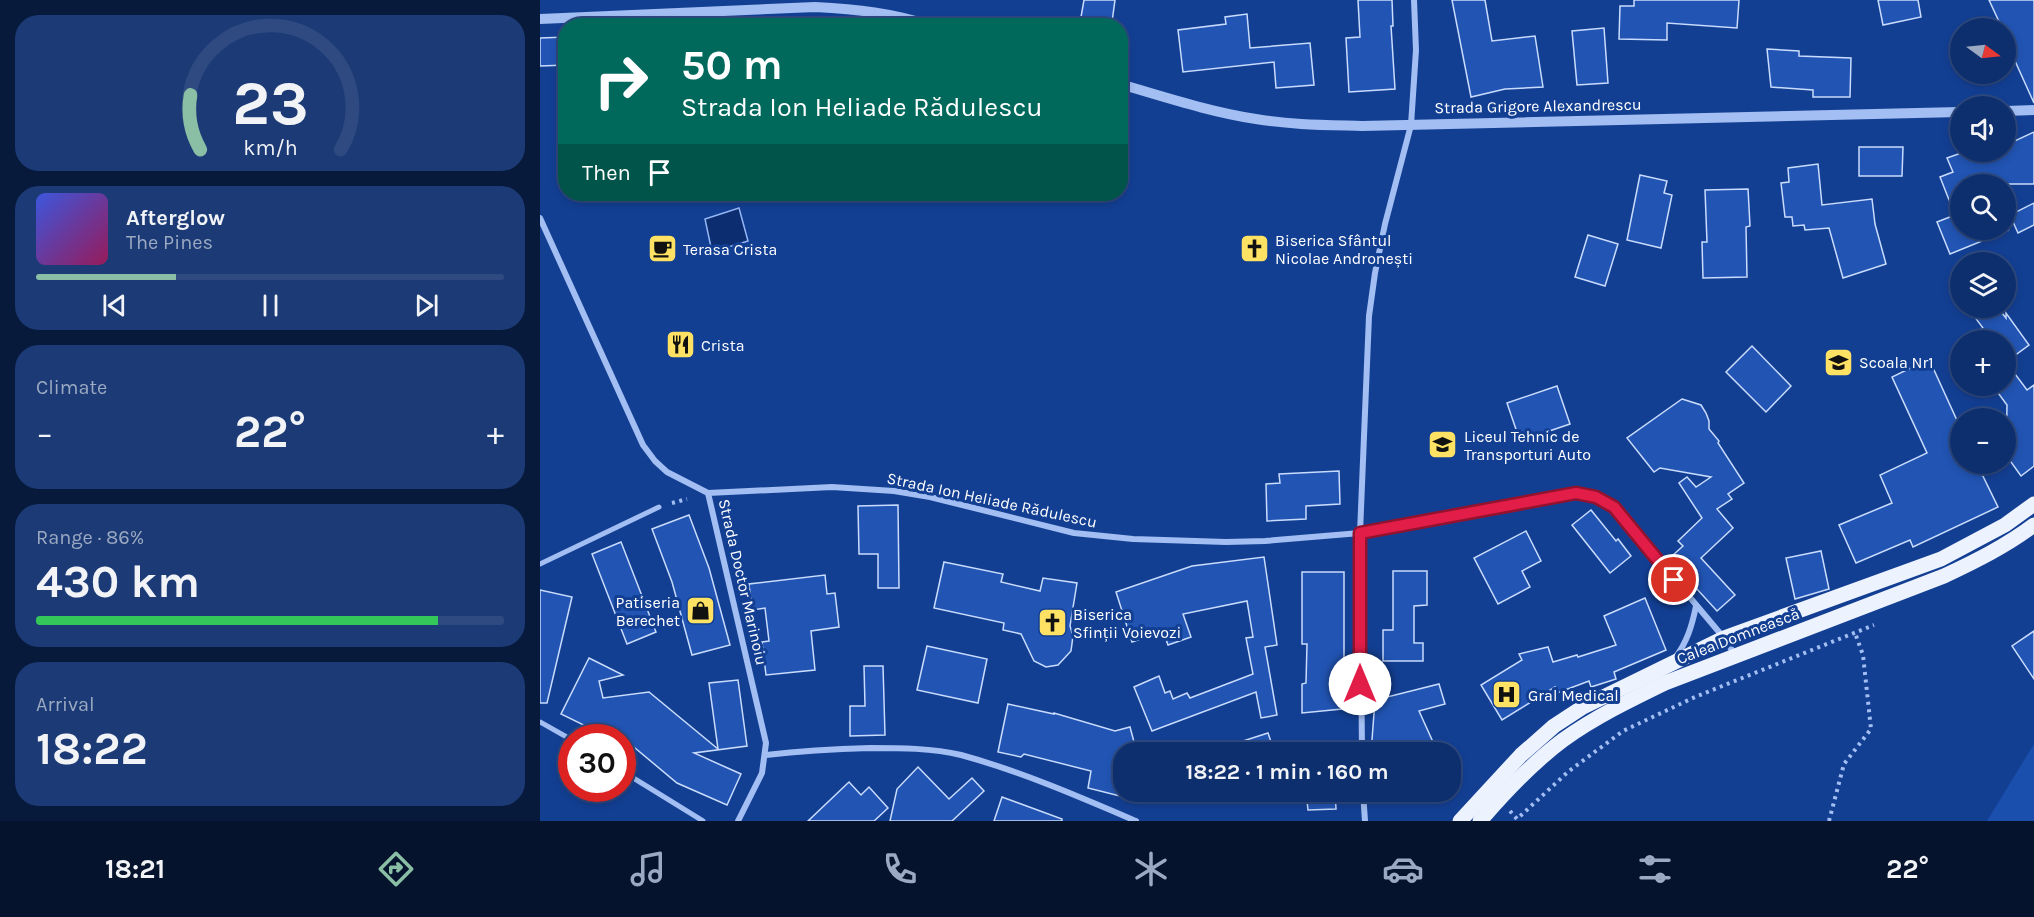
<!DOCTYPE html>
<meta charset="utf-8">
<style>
:root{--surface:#0e2f6e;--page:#1c3b76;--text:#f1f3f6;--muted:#9ba9c2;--line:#2e4a81;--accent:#8abfa5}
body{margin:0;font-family:Karla,sans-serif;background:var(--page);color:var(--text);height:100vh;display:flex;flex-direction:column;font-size:22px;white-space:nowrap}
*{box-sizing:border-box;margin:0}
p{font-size:20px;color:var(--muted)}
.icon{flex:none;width:33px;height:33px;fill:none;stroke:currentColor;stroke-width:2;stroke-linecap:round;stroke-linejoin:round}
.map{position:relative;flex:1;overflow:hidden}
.sheet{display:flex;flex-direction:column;gap:15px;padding:15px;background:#081a3c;width:540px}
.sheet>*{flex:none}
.guide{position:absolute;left:18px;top:18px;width:570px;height:183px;border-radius:24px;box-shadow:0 3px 9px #0003,0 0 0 2px var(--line);background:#00695c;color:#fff;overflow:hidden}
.needle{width:39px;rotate:105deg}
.controls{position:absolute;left:1410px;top:18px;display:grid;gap:12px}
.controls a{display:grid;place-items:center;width:66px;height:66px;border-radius:50%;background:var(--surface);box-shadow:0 3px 9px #0003,0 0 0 2px var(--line);font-size:30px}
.speed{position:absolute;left:18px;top:724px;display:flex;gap:12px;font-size:30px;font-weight:700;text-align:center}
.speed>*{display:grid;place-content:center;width:78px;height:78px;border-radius:50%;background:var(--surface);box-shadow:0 3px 9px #0003,0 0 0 2px var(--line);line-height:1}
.speed .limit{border:9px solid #d22;background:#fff;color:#111}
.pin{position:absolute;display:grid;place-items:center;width:51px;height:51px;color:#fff;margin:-26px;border:3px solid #fff;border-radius:50%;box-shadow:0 2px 6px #0007}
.me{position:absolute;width:66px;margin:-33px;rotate:0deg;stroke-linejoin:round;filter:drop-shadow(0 0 4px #0008)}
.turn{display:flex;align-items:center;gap:21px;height:126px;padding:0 24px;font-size:27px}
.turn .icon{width:78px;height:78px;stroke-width:2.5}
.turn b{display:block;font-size:42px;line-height:51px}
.then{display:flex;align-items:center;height:57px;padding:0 24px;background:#0003;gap:12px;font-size:22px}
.big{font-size:45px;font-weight:700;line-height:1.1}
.sheet .card{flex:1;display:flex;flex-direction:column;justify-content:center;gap:9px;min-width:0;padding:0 21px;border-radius:24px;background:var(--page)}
.sheet .dial{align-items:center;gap:0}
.dial svg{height:156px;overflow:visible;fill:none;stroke:var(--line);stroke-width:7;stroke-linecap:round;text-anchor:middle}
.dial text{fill:var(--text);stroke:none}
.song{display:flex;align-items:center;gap:18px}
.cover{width:72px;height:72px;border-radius:9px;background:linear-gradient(135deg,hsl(230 70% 55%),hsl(330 70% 35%))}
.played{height:6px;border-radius:3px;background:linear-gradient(90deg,var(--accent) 30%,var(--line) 30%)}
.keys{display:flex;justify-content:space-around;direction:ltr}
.heat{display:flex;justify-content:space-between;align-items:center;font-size:33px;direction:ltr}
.charge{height:9px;border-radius:4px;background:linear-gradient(90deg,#34c759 86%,var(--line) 0)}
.trip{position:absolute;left:573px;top:742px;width:348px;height:60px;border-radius:24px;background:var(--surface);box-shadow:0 3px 9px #0003,0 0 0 2px var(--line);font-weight:700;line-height:60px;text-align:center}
.tab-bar{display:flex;height:96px;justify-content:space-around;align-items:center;background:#06132c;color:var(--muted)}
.tab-bar .icon{width:42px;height:42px}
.tab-bar .current{color:var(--accent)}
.tab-bar b{font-size:27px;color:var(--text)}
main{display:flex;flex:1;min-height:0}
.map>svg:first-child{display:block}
.green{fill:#1b4fae}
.water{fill:#0c2d70;stroke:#94b7f5;stroke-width:1.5}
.building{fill:#2154b3;stroke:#c9dcfd;stroke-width:1.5}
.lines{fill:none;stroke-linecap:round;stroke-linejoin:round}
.path{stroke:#a2bef2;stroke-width:4;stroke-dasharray:3 4.5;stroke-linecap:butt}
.pedestrian{stroke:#a2bef2;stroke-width:5}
.minor{stroke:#a2bef2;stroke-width:6}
.tertiary{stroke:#a2bef2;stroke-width:10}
.primary{stroke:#edf2ff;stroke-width:15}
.route-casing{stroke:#92132f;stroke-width:15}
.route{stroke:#e11d48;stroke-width:10}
.labels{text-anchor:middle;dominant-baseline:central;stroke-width:6;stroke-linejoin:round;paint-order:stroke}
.street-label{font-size:16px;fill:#fff;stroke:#133f93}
.poi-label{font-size:16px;fill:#fff;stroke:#133f93;text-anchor:start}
</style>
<main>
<section class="sheet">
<div class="card dial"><svg viewBox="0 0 100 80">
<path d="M14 69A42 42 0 1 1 86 69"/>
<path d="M14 69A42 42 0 0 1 9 41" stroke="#8abfa5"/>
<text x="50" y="56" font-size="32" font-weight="700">23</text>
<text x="50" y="72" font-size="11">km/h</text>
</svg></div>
<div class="card">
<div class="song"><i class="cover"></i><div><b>Afterglow</b><p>The Pines</p></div></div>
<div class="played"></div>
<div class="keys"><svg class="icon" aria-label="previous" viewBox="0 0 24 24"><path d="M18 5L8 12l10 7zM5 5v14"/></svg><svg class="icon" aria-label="pause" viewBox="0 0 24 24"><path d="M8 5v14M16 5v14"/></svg><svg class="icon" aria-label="next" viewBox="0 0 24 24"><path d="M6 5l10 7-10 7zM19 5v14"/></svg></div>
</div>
<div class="card"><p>Climate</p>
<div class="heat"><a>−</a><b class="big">22°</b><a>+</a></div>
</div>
<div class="card"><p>Range · 86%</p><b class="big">430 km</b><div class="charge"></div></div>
<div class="card"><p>Arrival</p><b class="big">18:22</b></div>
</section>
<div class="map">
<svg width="1494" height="821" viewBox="0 0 1494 821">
<rect width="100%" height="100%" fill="#133f93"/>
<path class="green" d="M1494,744V821H1447Z"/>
<path class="water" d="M199,208L208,241L172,252L165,219Z"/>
<g class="building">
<path d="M544,0H575L572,22L541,17Z"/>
<path d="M818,0H852L853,26H851L855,89L809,92L806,38L820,37Z"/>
<path d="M912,0H945L952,41L995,36L1003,87L965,89L931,97Z"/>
<path d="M1094,0H1199L1197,28L1127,23V40L1079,39L1080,6H1094Z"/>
<path d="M1338,0H1378L1381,17L1343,25Z"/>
<path d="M1449,0H1494V103L1466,41V28H1462Z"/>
<path d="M707,14L710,48L770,43L774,85L736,88L734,62L643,72L638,30L686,24L685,17Z"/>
<path d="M1064,28L1068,83L1037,85L1032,31Z"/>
<path d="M26,37V65L0,66V38Z"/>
<path d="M1227,49L1259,51V56L1311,58L1310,97H1273V90L1231,87Z"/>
<path d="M1494,132V184H1420V230H1469L1410,254L1397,222L1415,215L1400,177L1413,172L1407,158L1424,152H1466V145Z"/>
<path d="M1319,147H1363L1362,176H1319Z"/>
<path d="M1278,164L1282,205L1332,199L1335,224L1346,264L1303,278L1289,228L1265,230L1264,225L1253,226L1252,217H1245L1241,183L1249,182L1248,168Z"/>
<path d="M1100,175L1127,181L1124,193L1132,195L1121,248L1087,240Z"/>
<path d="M1208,189L1210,226L1206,227L1207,277L1163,278L1162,242H1167L1165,190Z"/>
<path d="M1494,203V225L1478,233L1470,215Z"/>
<path d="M1048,235L1078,244L1065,286L1035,277Z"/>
<path d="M1428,308H1458L1466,318V313L1489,345L1466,362L1487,390L1494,385V466L1481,476L1466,455L1467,405L1453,386H1466V340H1426L1443,328Z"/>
<path d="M1212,346L1251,386L1226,412L1186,372Z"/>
<path d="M1389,359L1420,427V464H1437L1458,507L1373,547L1370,540L1316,563L1299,525L1352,503L1340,475L1387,453L1352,377Z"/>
<path d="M1017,386L1030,424L980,441L967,403Z"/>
<path d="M1142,399L1161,405L1166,413L1169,421V429L1179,441L1178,443L1204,483L1188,494L1192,499L1177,509L1193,528L1161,558L1195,595L1177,611L1145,576L1148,574L1132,556L1143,546L1138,541L1162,518L1139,483L1147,477L1156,487L1171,477L1120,468L1114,472L1087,438Z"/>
<path d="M799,471L800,504L766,506V519L727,521L726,484L740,483L739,474Z"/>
<path d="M358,505L359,588H338V554H319L318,506Z"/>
<path d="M1051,510L1076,541L1078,539L1091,556L1070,573L1032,525Z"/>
<path d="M149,515L169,568L190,645L152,655L132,582L112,529Z"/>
<path d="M986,531L1001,561L982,571L990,587L958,604L934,558Z"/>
<path d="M81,542L116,632L87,644L52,554Z"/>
<path d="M1281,551L1289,589L1255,599L1246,558Z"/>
<path d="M724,557L737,645L725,647L737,715L721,718L716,692L612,731L594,687L619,676L625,693L630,691L633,699L647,693L650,698L713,674L706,638L713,637L707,601L643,614L651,637L628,645L623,631L592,642L576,592L652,566Z"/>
<path d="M404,562L463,574L461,582L500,591L503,578L537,583L530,626L533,636L531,651L518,665L506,667L494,661L481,634L463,630L464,623L394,608Z"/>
<path d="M853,571H887V605L874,606V643H883V661H843V630H853Z"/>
<path d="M762,572H804V658H806V677H799L802,709L762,713V684L766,683L767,644H762Z"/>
<path d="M285,575L287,594L295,593L299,627L271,631L275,670L226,675L222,642L229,641L225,608L212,610L209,584Z"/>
<path d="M0,590L32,597L7,703H0Z"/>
<path d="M1105,598L1126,650L1074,672L1076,679L1051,687L1049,681L1017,693L1015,687L962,720L941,685L982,660L979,654L1008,647L1013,662L1037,655L1038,657L1076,645L1064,616Z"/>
<path d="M1494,631V679L1472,646Z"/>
<path d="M387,646L447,659L438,703L377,690Z"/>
<path d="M49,658L83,675L59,681L63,698L109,692L178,749L169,683L198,680L207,746L154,753L201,774L187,805L137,783L83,738H70L21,714Z"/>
<path d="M324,666H343L345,735L310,736V706H325Z"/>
<path d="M899,684L905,704L879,711L898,753H831L835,700Z"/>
<path d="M468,704L514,714V713L575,731L590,727L597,753H584V797L548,788L551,771L484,754L481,757L458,752Z"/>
<path d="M728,733L735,753H678V749Z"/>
<path d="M378,767L409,799L432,778L444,791L412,821H350L357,789Z"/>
<path d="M309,782L321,795L329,787L348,808L334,821H268Z"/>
<path d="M766,792H795L796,809L768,810Z"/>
<path d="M462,797L522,819V821H454Z"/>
</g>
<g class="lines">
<g class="path">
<path d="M132,503L147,499"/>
<path d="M970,811L977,819L1029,771L1083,731L1155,697L1334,625"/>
<path d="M1289,821L1304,764L1331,729L1323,655L1315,633"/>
</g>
<g class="pedestrian">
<path d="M0,564L119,507"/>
<path d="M0,722L32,740"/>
<path d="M82,771L163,821"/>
</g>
<g class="minor">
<path d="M0,218L103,445L115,461L127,472L168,493L292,487L354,491L390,497L534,533L593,539L686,542L725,541L820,533L1036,493L1056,497L1074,507L1184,638L1195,655"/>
<path d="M168,493L226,743L222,773L198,821"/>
<path d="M1135,658C1147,642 1152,626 1156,606"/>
<path d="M822,753L820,533L829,316L835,273L845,224L871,125L876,50L874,0"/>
<path d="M226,755C261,751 295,749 330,748C360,748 392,748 421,755C480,771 540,797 596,821"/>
<path d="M823,792L825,821"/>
</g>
<g class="tertiary">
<path d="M0,19L275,7C316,9 354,13 392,26"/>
<path d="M580,84C625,97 670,112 716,119C751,125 787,125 822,126L1420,112"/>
<path d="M1466,111L1494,110"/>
</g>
<g class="primary">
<path d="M920,821L981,755L1014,726L1043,707L1184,638L1401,559L1465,525L1494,504"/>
<path d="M940,821C965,792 992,763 1023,740C1055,717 1090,700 1125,683L1404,576C1436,561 1466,546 1494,525"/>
</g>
</g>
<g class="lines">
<defs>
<path id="route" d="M820,684V533L1036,493L1056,497L1074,507L1134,580"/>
</defs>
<use href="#route" class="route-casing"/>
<use href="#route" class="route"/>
</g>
<defs>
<symbol id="cafe-square" viewBox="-11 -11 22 22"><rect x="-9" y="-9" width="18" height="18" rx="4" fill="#ffe163" stroke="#133f93"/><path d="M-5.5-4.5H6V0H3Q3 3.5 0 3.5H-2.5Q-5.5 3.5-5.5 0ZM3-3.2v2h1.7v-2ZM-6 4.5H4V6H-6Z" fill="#111"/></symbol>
<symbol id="church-square" viewBox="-11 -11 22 22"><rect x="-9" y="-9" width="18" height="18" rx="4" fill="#ffe163" stroke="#133f93"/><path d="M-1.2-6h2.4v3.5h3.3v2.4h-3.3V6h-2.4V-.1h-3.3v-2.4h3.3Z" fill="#111"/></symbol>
<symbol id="restaurant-square" viewBox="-11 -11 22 22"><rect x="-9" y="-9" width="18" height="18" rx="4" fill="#ffe163" stroke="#133f93"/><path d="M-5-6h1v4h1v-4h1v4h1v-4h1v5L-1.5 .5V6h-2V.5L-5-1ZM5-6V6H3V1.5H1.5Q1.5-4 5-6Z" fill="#111"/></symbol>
<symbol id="school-square" viewBox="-11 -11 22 22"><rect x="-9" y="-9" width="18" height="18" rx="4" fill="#ffe163" stroke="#133f93"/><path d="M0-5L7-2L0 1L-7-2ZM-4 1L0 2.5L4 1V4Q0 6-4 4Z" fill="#111"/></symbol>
<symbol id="shop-square" viewBox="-11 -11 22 22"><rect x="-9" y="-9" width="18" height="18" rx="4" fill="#ffe163" stroke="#133f93"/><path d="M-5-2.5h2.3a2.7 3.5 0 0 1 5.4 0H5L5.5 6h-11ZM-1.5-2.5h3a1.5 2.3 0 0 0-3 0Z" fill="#111"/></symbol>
<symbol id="hospital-square" viewBox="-11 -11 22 22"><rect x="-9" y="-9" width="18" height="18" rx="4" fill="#ffe163" stroke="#133f93"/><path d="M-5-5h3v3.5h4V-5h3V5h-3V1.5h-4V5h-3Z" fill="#111"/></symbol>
</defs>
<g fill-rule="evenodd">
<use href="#cafe-square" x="106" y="232" width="33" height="33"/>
<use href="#church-square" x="698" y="232" width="33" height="33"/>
<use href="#restaurant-square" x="124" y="328" width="33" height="33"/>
<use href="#school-square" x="1282" y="346" width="33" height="33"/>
<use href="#school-square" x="886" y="428" width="33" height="33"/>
<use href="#shop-square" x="144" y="594" width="33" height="33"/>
<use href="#church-square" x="496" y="606" width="33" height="33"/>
<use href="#hospital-square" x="950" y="678" width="33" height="33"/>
</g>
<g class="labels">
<g class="street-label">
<text transform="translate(998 106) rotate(-1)">Strada Grigore Alexandrescu</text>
<text transform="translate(452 500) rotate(12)">Strada Ion Heliade Rădulescu</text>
<text transform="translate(203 582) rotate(77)">Strada Doctor Marinoiu</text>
<text transform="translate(1198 636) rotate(-21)">Calea Domnească</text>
</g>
<g class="poi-label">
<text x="735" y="240">Biserica Sfântul<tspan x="735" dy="18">Nicolae Andronești</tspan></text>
<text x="143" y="249">Terasa Crista</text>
<text x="161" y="345">Crista</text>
<text x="1319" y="362">Scoala Nr1</text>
<text x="924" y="436">Liceul Tehnic de<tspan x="924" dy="18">Transporturi Auto</tspan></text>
<text x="140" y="602" text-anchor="end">Patiseria<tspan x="140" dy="18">Berechet</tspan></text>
<text x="533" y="614">Biserica<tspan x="533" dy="18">Sfinții Voievozi</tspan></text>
<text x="988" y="695">Gral Medical</text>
</g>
</g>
</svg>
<div class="controls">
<a><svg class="needle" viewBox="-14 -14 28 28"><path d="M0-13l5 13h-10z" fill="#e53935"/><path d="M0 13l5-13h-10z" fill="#9ba9c2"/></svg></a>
<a><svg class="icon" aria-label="sound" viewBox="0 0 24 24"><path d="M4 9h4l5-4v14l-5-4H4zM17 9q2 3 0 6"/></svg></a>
<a><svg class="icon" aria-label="search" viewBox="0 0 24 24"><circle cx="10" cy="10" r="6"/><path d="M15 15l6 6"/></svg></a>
<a><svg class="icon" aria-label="layers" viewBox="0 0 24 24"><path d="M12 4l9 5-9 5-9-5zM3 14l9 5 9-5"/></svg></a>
<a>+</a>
<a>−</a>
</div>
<div class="speed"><div class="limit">30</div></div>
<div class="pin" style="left:1134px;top:580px;background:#d93025"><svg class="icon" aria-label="arrive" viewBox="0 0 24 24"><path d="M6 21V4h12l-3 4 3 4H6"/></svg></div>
<svg class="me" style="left:820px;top:684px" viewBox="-20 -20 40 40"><circle r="19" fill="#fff"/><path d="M0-13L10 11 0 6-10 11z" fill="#e11d48"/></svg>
<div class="trip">18:22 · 1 min · 160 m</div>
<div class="guide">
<div class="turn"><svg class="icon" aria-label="right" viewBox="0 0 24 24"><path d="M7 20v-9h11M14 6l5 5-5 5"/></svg><div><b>50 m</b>Strada Ion Heliade Rădulescu</div></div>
<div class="then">Then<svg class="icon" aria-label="arrive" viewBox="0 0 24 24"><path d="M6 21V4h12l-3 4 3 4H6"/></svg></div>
</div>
</div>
</main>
<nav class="tab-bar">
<b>18:21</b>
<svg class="icon current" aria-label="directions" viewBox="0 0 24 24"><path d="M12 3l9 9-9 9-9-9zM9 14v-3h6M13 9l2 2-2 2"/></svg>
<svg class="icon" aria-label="music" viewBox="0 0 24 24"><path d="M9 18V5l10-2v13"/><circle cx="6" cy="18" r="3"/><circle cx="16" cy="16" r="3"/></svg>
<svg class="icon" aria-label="phone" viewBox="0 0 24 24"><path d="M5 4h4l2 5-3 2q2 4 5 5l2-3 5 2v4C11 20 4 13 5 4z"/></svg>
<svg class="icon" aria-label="climate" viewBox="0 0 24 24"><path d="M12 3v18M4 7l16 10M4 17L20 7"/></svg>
<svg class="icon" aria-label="car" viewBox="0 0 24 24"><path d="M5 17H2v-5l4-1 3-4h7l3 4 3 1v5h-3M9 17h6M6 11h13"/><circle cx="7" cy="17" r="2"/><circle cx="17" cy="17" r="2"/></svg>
<svg class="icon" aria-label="filters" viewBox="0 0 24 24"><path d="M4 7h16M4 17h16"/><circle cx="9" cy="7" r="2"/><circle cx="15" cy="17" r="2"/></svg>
<b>22°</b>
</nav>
